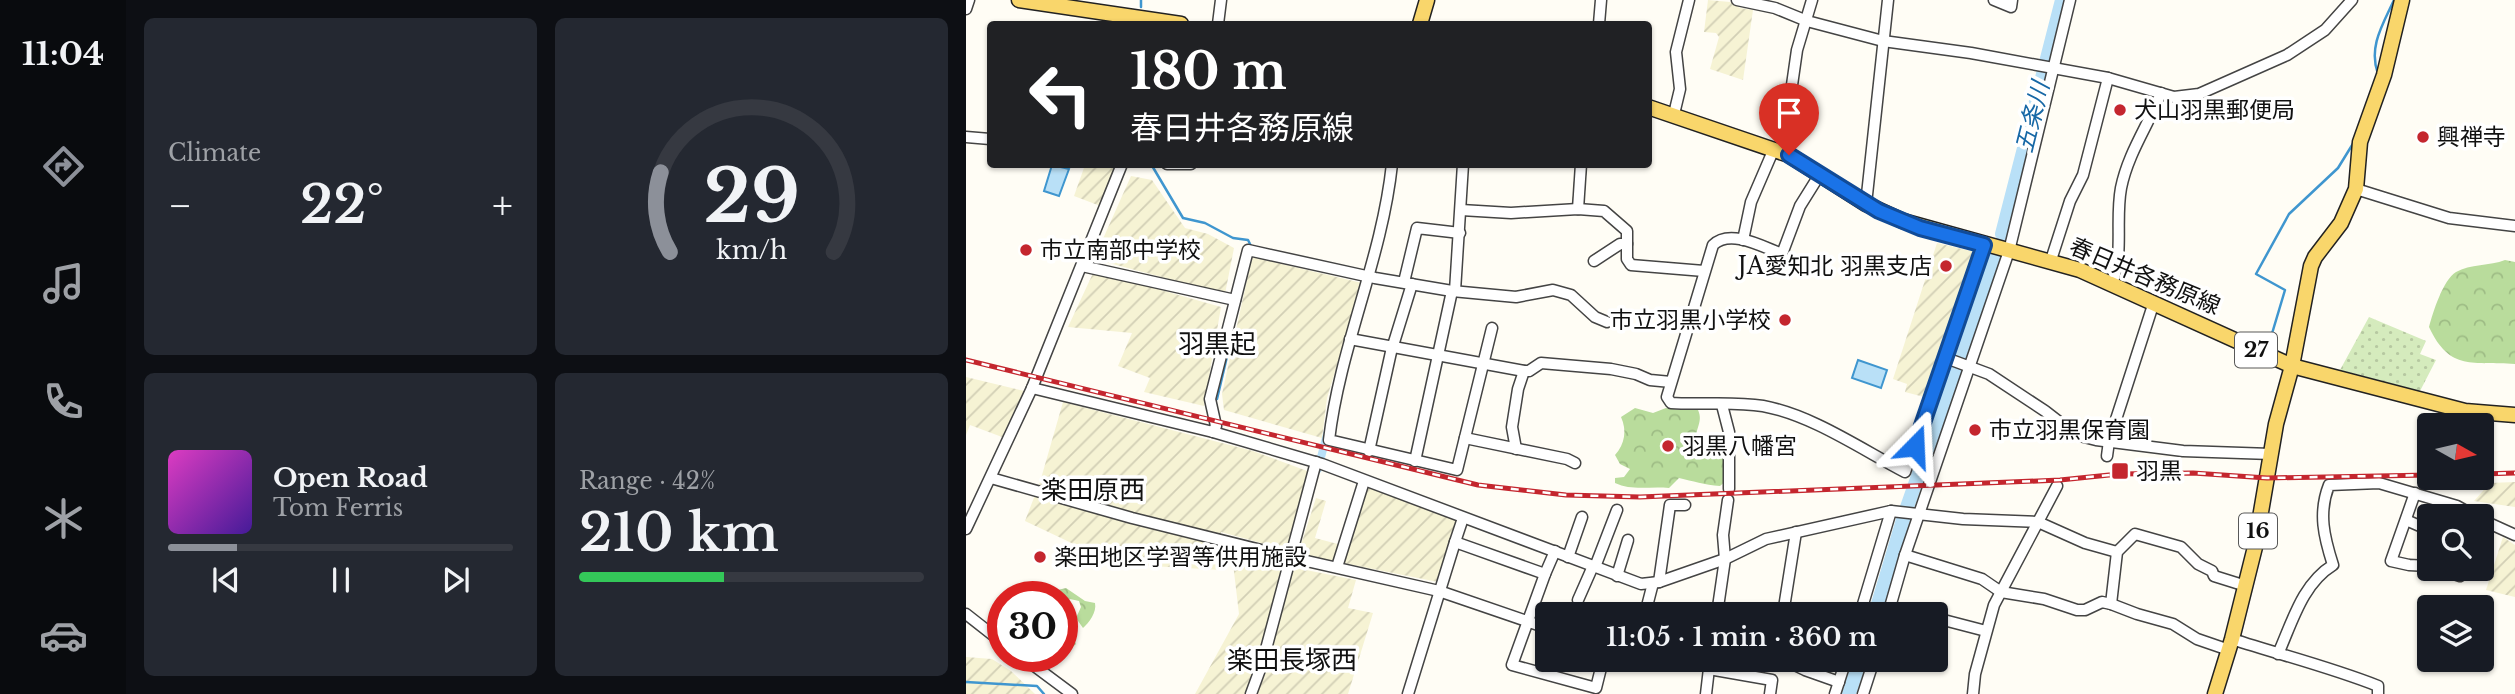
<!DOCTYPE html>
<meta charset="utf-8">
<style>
:root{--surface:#171b24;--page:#242831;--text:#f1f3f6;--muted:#9ea1a6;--line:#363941;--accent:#8c9099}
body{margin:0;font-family:"Libre Baskerville","Noto Sans JP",serif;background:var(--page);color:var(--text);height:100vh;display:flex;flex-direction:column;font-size:26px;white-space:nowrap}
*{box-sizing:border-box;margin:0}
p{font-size:23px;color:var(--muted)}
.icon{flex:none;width:38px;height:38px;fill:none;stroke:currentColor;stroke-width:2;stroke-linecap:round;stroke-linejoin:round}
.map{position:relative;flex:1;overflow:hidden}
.details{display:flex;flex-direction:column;gap:18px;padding:18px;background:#0d0f14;width:840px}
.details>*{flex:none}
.guide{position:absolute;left:21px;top:21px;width:665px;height:147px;border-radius:7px;box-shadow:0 2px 5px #0004;background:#202124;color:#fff;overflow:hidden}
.needle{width:46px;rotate:98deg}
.buttons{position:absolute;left:1451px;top:413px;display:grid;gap:14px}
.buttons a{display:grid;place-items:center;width:77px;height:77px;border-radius:7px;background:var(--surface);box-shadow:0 2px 5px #0004;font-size:35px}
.speed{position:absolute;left:21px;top:581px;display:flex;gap:14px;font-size:35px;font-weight:700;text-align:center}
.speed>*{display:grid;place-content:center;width:91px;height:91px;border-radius:50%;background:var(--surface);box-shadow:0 2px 5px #0004;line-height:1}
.speed .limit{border:10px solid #d22;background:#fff;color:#111}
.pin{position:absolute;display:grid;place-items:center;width:60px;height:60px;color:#fff;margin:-72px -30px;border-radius:50% 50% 50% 0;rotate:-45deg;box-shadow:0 0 7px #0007}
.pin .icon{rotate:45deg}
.me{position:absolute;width:77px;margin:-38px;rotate:21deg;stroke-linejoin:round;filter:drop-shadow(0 0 5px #0008)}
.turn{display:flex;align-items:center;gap:24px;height:147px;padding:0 28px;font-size:32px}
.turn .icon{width:91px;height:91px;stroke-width:2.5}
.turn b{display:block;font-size:49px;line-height:60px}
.big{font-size:52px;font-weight:600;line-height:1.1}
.details .tile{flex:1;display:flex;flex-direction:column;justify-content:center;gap:10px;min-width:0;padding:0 24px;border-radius:10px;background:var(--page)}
.details .dial{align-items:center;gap:0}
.dial svg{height:182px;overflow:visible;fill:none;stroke:var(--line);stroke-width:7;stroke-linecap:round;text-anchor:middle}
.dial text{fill:var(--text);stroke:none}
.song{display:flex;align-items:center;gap:21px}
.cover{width:84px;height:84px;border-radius:10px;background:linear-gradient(135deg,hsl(310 70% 55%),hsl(260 70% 35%))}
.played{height:7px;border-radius:4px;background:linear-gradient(90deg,var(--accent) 20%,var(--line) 20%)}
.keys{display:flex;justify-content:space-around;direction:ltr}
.heat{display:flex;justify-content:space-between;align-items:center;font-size:38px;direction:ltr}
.charge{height:10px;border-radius:5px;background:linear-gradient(90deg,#34c759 42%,var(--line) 0)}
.details .tiles{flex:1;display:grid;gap:18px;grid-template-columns:repeat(2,1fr)}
.trip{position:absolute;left:569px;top:602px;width:413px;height:70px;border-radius:7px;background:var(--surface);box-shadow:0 2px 5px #0004;font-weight:600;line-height:70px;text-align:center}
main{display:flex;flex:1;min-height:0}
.menu{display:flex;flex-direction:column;width:126px;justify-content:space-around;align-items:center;background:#090b0e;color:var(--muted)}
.menu .icon{width:49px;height:49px}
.menu .active{color:var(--accent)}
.menu b{font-size:32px;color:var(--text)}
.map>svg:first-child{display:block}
.farmland{fill:url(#farmland-furrows)}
.green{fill:url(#green-dots)}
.forest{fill:url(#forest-crowns)}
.water{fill:#b9e0f7;stroke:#3f96cf;stroke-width:2}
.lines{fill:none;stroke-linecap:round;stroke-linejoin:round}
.stream{stroke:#3f96cf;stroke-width:2.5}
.canal{stroke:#b9e0f7;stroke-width:8}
.river{stroke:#b9e0f7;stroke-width:14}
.minor-casing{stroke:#444;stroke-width:13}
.major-casing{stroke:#222;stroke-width:17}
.minor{stroke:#fff;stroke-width:10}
.major{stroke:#f9d66b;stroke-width:14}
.rail-casing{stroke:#c4262e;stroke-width:5}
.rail{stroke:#fff;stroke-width:2.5;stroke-dasharray:8;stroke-linecap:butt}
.route-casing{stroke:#114b97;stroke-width:18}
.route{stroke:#1a73e8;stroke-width:12}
.poi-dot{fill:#c4262e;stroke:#fff;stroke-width:2.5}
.labels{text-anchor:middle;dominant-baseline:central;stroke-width:7;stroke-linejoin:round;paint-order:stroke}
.shield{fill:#fff;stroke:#585858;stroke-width:2}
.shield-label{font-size:21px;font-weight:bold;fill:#111}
.poi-label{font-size:23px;fill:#111;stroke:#fff;text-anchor:start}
.street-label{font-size:23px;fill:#111;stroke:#fff}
.water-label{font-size:24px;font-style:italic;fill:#1768a6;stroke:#fff}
.quarter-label{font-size:26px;fill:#111;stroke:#fff}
</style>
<main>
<nav class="menu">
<b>11:04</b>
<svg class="icon active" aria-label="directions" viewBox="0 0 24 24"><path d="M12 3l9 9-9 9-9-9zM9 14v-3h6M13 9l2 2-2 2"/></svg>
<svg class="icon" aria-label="music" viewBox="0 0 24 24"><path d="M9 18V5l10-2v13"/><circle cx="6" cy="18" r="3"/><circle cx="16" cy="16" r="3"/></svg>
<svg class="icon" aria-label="phone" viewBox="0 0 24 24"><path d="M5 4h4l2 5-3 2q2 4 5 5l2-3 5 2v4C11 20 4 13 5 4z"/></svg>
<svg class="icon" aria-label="climate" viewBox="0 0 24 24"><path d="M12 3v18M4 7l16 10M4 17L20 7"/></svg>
<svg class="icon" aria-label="car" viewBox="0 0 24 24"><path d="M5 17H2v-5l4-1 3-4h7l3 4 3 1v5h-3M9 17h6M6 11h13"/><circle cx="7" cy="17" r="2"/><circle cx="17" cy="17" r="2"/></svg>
</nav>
<section class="details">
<div class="tiles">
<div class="tile"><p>Climate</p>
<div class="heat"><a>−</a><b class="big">22°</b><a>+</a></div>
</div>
<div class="tile dial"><svg viewBox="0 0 100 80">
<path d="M14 69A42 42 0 1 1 86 69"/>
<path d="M14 69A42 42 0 0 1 10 34" stroke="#8c9099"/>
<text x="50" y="56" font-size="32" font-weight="700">29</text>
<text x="50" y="72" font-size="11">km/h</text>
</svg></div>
<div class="tile">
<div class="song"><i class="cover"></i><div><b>Open Road</b><p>Tom Ferris</p></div></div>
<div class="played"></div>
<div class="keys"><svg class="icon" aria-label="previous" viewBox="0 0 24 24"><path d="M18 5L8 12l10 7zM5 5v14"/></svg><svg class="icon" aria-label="pause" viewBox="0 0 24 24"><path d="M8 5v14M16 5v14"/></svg><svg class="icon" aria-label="next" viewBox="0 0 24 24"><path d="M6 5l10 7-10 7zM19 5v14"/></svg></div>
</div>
<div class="tile"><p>Range · 42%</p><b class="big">210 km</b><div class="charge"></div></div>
</div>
</section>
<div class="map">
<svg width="1549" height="694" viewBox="0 0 1549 694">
<defs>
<pattern id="farmland-furrows" width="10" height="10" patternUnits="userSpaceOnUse" patternTransform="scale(1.75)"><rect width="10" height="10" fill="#f6f3d4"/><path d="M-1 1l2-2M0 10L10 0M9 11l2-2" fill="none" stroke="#d2cfb5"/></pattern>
<pattern id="green-dots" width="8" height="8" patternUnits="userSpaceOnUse" patternTransform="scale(1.75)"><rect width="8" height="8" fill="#d5ebbd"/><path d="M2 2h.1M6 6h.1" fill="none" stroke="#b6c8a1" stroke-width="1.8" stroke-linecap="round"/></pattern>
<pattern id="forest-crowns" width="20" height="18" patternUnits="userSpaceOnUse" patternTransform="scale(1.75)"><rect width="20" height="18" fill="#b9dc9c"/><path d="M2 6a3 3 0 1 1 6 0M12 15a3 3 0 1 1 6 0" fill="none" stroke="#9ebc85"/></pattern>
</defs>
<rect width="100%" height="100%" fill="#fffdf5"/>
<g class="farmland">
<path d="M742,0L764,2L774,8L787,10L777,80L744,69L753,37L750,33L738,32Z"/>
<path d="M135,164L150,167L137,207L108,196L119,165Z"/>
<path d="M165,176L186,180L219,228L242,234L268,248L259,294L128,259Z"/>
<path d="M971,243L1009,252L1011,256L962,398L939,392L941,384L927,379Z"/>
<path d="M286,257L396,283L361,398L356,438L258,410L256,394Z"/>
<path d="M128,271L255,307L238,406L178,392L184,378L152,366L166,333L102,327Z"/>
<path d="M0,377L58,391L36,437L4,425L0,435Z"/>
<path d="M97,402L287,451L344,472L321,550L255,532V570L150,564L59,521L74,482Z"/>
<path d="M1549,482V507L1508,501L1524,483Z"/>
<path d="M401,487L495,521L472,582L332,554L350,498L360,501L349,538L383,547Z"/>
<path d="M1537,537L1549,545V597L1520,590Z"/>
<path d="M266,555L390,580L382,608L407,613L382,694H229L273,614Z"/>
<path d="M0,657L26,659L45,671L69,694H0Z"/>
</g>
<path class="green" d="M1403,317L1460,341L1454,354L1470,360L1454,391L1374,370Z"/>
<g class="forest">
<path d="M1539,260L1549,262V364C1507,361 1484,372 1463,327C1467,312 1477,280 1490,272C1504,264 1524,266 1539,260Z"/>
<path d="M669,408L687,413L700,408L714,410L731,408C738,421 730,426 730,439L758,440L761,456V480L754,486C738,485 727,481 713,478L703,488C684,486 666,491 649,483V478L658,477L664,469L654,464L649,455C659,444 661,430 655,417Z"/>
<path d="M100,588L119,601L129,603C131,612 123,623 117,628L110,618L115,607L113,601L104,599L96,607V597H89L92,590Z"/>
<path d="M102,626L110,644L97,655L96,627Z"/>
</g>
<g class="water">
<path d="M86,165L103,169L93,196L78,191Z"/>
<path d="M892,360L921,370L915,388L886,378Z"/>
</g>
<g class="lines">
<g class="stream">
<path d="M175,7V0"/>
<path d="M1412,74C1402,47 1417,24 1428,0"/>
<path d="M185,164L217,218L239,223L267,238L282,240L285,246"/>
<path d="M1302,347L1319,290L1290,274L1323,214L1372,168L1388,142"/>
<path d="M251,399L267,331"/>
<path d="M0,682L71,686L78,694"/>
</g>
<path class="canal" d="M352,469L361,434"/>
<g class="river">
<path d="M1036,234L1096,0"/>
<path d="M909,614L939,513L1029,256"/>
<path d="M883,694L894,660"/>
</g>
<defs>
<g id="minor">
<path d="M771,0L809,8L841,21L917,41L1005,53L1142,78L1208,97L1233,94L1321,55L1359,30L1386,0"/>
<path d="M1028,0L1045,7L1046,0"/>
<path d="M0,9L3,0"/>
<path d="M252,24L255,0"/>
<path d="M633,24L635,0"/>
<path d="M708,114L714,89L710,52L723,0"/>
<path d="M0,137L24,139"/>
<path d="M817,152L823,125L824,99L831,50L846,0"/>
<path d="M201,164H225"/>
<path d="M426,164C416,259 374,346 363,440L491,470L526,328"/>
<path d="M854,174L834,206L816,254C797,247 764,228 747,245L701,397L705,403C735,405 767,401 797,406C846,415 895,449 939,472L1018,245"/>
<path d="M1390,189L1483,218L1549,226"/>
<path d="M900,204L922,0"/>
<path d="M612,209L615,164"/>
<path d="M495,210L545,213L612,209L638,211L661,231V259L665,265L738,271"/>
<path d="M777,240L785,202L807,151"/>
<path d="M1085,260L1104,201L1117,175L1142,78"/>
<path d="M628,261L654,244H661"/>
<path d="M116,266L269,300"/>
<path d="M438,282L451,228L494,233"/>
<path d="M1146,284C1158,254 1149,220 1155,188C1162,153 1183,124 1195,93"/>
<path d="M489,291L497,164"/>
<path d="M384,339L558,371H563L575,363L645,369L670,374L684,380L705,382"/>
<path d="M980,358L1023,374L1079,411L1110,435L1130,440L1217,451L1305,454"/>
<path d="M66,388L247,432L356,464L675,584L693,582L759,559L800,539L925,511L997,519L1072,522L1119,543L1151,552"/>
<path d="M756,405L763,432V489"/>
<path d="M247,432L250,426L244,399L282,250L409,278L486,291L550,297L587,290L605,295L629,317L641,322"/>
<path d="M499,438L601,459L609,463"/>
<path d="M550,449L546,427L552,389L558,371"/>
<path d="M403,451L425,352L446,284"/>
<path d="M1141,456L1143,441L1188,302"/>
<path d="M449,461L486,291"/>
<path d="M25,478L166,518L323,557L473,591L581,628"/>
<path d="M1449,493L1425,561L1443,565L1463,566"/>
<path d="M1440,520L1463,530"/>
<path d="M1516,520L1549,535"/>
<path d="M0,529L66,388L156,164"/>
<path d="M489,542L497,518"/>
<path d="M939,555L1016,579L1035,592L1078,599L1111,610H1119L1136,602L1145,604L1171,614L1207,624L1231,639L1263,650"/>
<path d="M602,557L616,517"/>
<path d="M371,567L398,481"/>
<path d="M629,567L651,510"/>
<path d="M1473,569L1494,576L1497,569"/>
<path d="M579,574L546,665L630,688L637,660"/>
<path d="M651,576L662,540"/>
<path d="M693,582L704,505H719"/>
<path d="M612,600L627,566"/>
<path d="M1145,604L1151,552L1169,534L1215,547L1232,564L1246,571L1248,576L1280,586"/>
<path d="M0,614L37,643"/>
<path d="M679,614L687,583"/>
<path d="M751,614L759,559L757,535L762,500"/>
<path d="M817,614L830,532"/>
<path d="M894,614L925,511"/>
<path d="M922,614L939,555L1043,251L1104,0"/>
<path d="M970,618L1020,631"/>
<path d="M1266,639C1315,655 1364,667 1412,686V694"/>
<path d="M1312,654C1326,623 1336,584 1367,565C1358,537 1352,513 1363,485L1413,483L1491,506L1509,516"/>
<path d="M55,656L106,694"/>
<path d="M818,660L839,670L873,682"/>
<path d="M743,669L806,680L804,694"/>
<path d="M285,694L296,664L350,462"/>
<path d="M442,694L489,542L579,574L589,551"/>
<path d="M740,694L744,660"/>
<path d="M869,694L880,660"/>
<path d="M897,694L908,660"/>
<path d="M1007,694L1009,674L1028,605L1091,486"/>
</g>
<g id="major">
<path d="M53,0L215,24"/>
<path d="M454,24L461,0"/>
<path d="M682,107L823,155L900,204L937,221L1114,270L1326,366L1499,411L1549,415"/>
<path d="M1249,694L1266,639L1289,547L1310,424L1326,366L1345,266L1349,257L1375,223L1390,189L1394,142L1418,75L1436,0"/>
</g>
</defs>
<use href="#minor" class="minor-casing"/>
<use href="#major" class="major-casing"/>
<use href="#minor" class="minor"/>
<use href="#major" class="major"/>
<defs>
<g id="rail">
<path d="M0,360L512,485L600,495L674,497L1094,480L1153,474L1227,473L1301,478L1463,475"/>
<path d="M1516,474L1549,473"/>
</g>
</defs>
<use href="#rail" class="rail-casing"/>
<use href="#rail" class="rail"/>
</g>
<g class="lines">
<defs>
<path id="route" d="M823,155L913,211L954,228L1018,245L949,446"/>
</defs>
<use href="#route" class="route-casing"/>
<use href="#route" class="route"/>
</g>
<g class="poi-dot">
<circle cx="1154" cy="110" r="7"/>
<circle cx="1457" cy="137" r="7"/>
<circle cx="60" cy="250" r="7"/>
<circle cx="980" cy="266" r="7"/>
<circle cx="819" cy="320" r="7"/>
<circle cx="1009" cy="430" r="7"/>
<circle cx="702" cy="446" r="7"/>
<rect x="1145" y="462" width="18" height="18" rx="3.5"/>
<circle cx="74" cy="557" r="7"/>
</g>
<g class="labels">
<g class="shield">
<rect x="1269" y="332.5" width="42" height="35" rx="5"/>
<rect x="1273" y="513.5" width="38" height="35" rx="5"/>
</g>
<g class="shield-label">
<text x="1290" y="350">27</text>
<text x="1292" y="531">16</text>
</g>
<g class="poi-label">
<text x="1168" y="110">犬山羽黒郵便局</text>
<text x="1471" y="137">興禅寺</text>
<text x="74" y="250">市立南部中学校</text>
<text x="966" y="266" text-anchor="end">JA愛知北 羽黒支店</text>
<text x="805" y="320" text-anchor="end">市立羽黒小学校</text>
<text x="1023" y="430">市立羽黒保育園</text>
<text x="716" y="446">羽黒八幡宮</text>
<text x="1170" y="471">羽黒</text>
<text x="88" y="557">楽田地区学習等供用施設</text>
</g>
<g class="street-label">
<text transform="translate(1179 276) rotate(23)">春日井各務原線</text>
</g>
<g class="water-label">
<text transform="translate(1066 117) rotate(-76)">五条川</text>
</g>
<g class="quarter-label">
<text x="251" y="344">羽黒起</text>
<text x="127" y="490">楽田原西</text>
<text x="326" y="660">楽田長塚西</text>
</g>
</g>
</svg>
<div class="buttons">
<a><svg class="needle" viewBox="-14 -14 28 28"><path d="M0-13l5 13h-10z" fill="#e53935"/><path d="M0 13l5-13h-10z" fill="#9ea1a6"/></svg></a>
<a><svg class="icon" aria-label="search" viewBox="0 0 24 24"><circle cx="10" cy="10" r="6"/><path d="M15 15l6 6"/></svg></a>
<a><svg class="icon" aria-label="layers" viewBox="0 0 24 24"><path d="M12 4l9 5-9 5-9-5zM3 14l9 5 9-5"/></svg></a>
</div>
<div class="speed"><div class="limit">30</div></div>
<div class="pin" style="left:823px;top:155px;background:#d93025"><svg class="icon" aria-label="arrive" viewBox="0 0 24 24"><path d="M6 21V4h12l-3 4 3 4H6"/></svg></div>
<svg class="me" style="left:949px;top:446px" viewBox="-20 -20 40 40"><path d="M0-17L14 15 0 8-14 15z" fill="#1a73e8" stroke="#fff" stroke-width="4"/></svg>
<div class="trip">11:05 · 1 min · 360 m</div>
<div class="guide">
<div class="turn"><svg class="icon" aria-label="left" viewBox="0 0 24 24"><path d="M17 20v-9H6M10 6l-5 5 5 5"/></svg><div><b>180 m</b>春日井各務原線</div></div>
</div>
</div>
</main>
